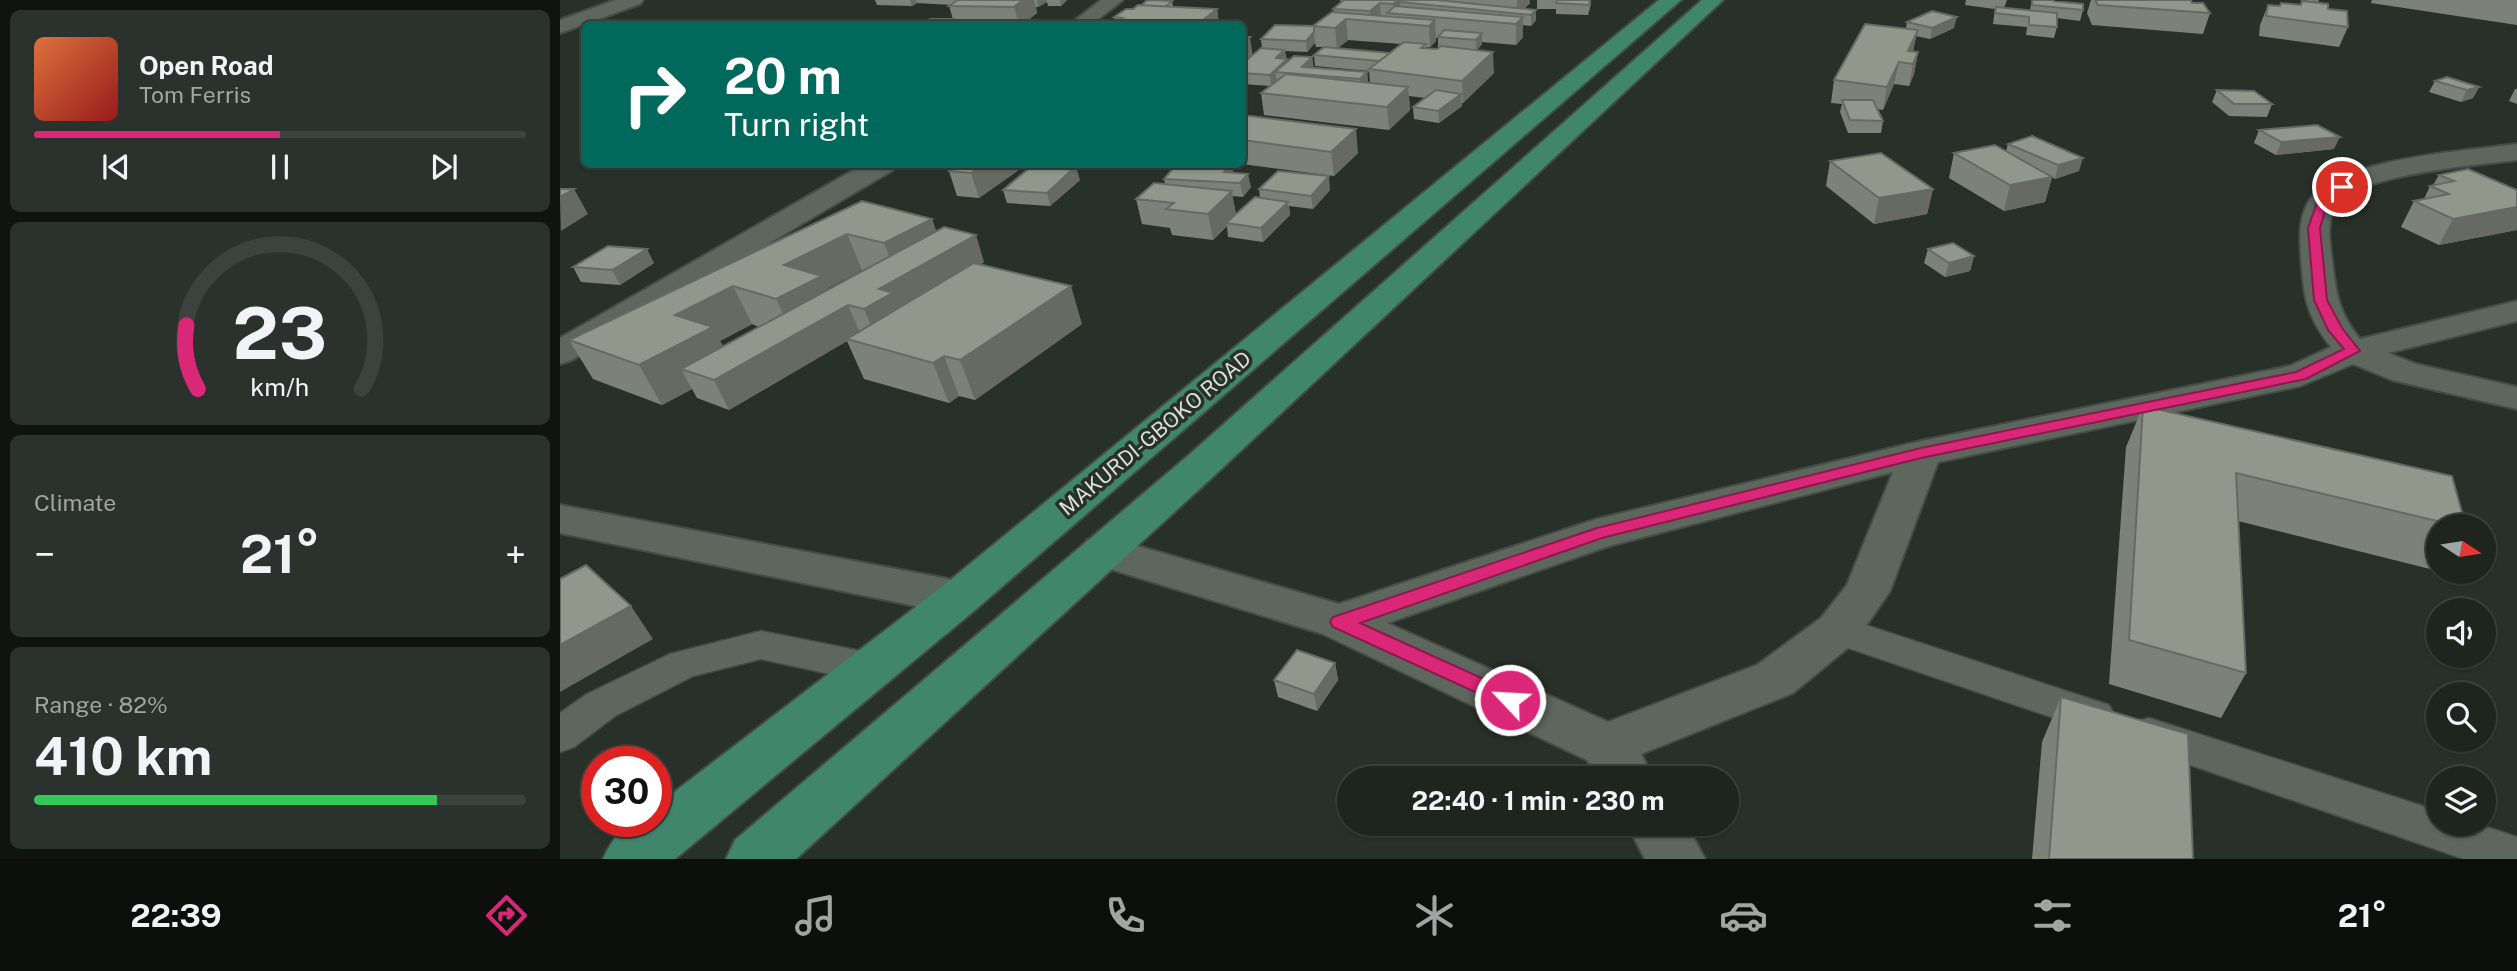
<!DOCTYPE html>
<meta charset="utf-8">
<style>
:root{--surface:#1e251f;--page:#2b312c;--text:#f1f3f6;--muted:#a1a5a4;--line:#3c423d;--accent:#db2777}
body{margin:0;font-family:"Public Sans",sans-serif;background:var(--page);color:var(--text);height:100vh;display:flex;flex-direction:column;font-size:26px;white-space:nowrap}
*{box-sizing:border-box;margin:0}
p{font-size:23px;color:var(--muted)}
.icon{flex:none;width:38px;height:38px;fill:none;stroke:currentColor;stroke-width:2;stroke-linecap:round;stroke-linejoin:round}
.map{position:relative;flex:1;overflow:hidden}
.panel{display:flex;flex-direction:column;gap:10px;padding:10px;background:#101411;width:560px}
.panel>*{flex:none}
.top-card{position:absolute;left:21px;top:21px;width:665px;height:147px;border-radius:10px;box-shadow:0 2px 5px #0004,0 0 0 2px var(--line);background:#00695c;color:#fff;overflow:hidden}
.needle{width:46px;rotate:102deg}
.fabs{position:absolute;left:1866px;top:514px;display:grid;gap:14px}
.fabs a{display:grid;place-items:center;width:70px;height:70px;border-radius:50%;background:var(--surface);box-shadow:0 2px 5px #0004,0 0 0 2px var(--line);font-size:35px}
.speed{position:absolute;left:21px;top:746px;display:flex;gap:14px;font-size:35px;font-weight:700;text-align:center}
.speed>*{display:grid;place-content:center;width:91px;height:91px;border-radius:50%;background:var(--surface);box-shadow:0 2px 5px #0004,0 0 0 2px var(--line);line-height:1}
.speed .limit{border:10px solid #d22;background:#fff;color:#111}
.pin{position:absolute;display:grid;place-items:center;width:60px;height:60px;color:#fff;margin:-30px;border:4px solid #fff;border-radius:50%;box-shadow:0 2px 7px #0007}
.me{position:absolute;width:77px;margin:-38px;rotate:295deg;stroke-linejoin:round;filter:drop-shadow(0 0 5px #0008)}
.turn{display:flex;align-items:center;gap:24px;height:147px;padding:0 28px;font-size:32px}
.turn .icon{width:91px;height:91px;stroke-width:2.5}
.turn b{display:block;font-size:49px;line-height:60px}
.big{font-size:52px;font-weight:700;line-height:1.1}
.panel .tile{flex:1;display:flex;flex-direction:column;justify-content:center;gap:10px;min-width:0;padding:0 24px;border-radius:10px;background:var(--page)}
.panel .dial{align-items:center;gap:0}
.dial svg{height:182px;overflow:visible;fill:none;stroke:var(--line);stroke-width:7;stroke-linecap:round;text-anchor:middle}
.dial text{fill:var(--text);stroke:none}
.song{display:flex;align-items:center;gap:21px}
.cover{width:84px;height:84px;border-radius:10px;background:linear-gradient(135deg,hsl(20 70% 55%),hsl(0 70% 35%))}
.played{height:7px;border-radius:4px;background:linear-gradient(90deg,var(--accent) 50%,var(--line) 50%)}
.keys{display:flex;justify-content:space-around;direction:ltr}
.heat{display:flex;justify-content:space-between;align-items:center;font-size:38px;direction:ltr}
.charge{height:10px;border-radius:5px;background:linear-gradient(90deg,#34c759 82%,var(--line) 0)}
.trip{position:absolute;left:777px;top:766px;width:402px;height:70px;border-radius:35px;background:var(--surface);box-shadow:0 2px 5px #0004,0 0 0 2px var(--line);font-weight:700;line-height:70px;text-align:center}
.dock{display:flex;height:112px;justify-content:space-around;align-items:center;background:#0c0f0c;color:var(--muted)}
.dock .icon{width:49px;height:49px}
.dock .active{color:var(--accent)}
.dock b{font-size:32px;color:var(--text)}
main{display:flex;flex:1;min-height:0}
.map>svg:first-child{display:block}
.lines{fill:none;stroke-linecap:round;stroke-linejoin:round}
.lane-casing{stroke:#454c46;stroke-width:3}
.street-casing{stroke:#454c46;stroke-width:4}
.primary-casing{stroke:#454c46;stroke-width:4}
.lane{fill:#5d675e;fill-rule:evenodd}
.street{fill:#5d675e;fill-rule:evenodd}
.primary{fill:#40866d;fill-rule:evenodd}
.wall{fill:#7d8278;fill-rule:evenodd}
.shaded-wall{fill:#666a61}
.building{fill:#91978b;stroke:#666a61;stroke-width:2}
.route{fill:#db2777;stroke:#8e194d;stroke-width:2}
.labels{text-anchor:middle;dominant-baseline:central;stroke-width:7;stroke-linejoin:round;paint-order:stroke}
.street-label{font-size:21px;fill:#dadfda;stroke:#283129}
</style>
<main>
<section class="panel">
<div class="tile">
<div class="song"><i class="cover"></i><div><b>Open Road</b><p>Tom Ferris</p></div></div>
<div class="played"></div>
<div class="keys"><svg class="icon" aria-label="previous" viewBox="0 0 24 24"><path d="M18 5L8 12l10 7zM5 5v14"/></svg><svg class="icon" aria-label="pause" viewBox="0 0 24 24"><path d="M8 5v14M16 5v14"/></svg><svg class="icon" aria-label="next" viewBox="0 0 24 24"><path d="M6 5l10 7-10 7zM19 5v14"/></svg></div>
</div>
<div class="tile dial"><svg viewBox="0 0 100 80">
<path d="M14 69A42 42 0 1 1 86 69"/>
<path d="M14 69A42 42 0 0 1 9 41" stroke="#db2777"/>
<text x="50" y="56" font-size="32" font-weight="700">23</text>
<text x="50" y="72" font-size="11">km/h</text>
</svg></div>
<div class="tile"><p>Climate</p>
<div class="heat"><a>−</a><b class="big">21°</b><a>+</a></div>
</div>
<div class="tile"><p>Range · 82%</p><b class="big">410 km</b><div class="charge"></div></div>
</section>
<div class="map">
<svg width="1957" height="859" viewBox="0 0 1957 859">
<rect width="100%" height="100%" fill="#283129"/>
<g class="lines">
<defs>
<g id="lane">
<path d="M1278,616L1549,705L1555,716L1549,727L1535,732L1265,640L1260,630L1265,620Z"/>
<path d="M201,631L311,653L324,658L330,668L324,678L311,683L201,659L133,676L55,716L14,747L0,752V713L27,694L110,654Z"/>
<path d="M1589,718L1878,811V824H1918L1957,837V859H1904L1575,746L1569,734L1575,722Z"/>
</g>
<g id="street">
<path d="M55,0H83L80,4L0,33V20Z"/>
<path d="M541,0H563L532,24H510Z"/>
<path d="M1957,144V160C1920,165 1792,174 1775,208C1766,224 1770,243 1772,260C1776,293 1778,312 1800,339L1957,301V321L1828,353L1856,364L1957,387V409L1832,380L1793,364L1740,386L1378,462L1330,591L1295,642L1233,693L1081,754L1094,779H1038L1027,760L763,634L527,562L521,551L527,540L543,536L779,604L1037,519L1361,441L1730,366L1771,347C1746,315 1744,298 1741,258C1740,238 1738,220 1749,201C1774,159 1911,150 1957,144ZM1333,472L1287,585L1261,618L1197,665L1048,722L827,623L1049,546Z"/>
<path d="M304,164H337L333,170L12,360L0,364V338Z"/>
<path d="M0,505L399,581L415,586L422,598L415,610L399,615L0,533Z"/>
<path d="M1067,824H1126L1145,859H1085Z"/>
</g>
<g id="primary">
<path d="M1099,0H1121L415,610L115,859H43C55,833 67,821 96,821V806L383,586Z"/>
<path d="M1142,0H1163L658,472L236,859H166L175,840L630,454Z"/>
</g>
</defs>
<use href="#lane" class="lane-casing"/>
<use href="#street" class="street-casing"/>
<use href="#primary" class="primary-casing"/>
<use href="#lane" class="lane"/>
<use href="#street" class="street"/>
<use href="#primary" class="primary"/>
</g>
<g class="wall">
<path d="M315,0H507L501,6H488L487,2L478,7H476L477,13L463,24H355L393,19L389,6L392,5L357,3L352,6L317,5Z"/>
<path d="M780,0H970V3L964,9L976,20L971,26L963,25V37L956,45L922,42V44L917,50L934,73L903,103H902V106L879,123L854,119L853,107L865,98L849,96L850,110L829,130L704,115L701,93L710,86L682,84V37L693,55L702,48L701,39L754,26L774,12L773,9L781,3ZM876,38H878V48L877,49L866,48V47H870L876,41ZM788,40L841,44L830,53L778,48ZM755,43L756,47H763L754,55L755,66L809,71L810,83H808L807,72L753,67L752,57L727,62L725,51L747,52Z"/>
<path d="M975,0H1031V4L1028,15L996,14V9H977V0Z"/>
<path d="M1406,0H1447L1444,8L1470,10L1472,0L1494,1L1523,10L1520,21L1497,18V27L1494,38L1466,35L1467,27L1433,24L1435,9L1405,5Z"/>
<path d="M1531,0H1631L1632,3L1650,13L1643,34L1532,25L1527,13Z"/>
<path d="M1739,0H1759L1758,2Z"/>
<path d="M1812,0H1957V25L1811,3Z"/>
<path d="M612,1L613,7L657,9L659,24H555V23L554,17L573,9Z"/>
<path d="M1742,1L1768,9L1788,27L1779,47L1699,36L1700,25L1708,5L1719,6L1721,3L1740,5Z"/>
<path d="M1347,22L1394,28L1370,39L1356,36L1353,52H1358L1354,74L1349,86L1334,84L1323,110L1317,109L1323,121L1321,133H1288L1280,112L1282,104L1271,103L1274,80L1346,28Z"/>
<path d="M1875,81L1919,87L1913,98L1901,102L1869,92Z"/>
<path d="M1955,89H1957V104L1949,101Z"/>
<path d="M1657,90L1712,104L1707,117L1669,116L1652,102Z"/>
<path d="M682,115L798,153L774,176L682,164Z"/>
<path d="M1699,130L1774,149L1716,155L1694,143Z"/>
<path d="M1448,144L1519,171L1495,179L1492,177L1485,202L1444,211L1389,178L1394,153L1446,151Z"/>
<path d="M1270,161L1373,189L1367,214L1314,224L1266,186Z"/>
<path d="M398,164H467L419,198L397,196L389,171Z"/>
<path d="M672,164L673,173L691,187L683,197L672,196L676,214L700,198L699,189L770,190L753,209L729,206L730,215L703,242L668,237L667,226L653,240L612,235L610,228L582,224L576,199L605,184L604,179L633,169Z"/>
<path d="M1879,175L1957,190V230L1879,245L1841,227L1854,201L1864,199L1870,186L1873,185Z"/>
<path d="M520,180L490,206L447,203L443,190Z"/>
<path d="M302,201L372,219L376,232L424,262L421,264L522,324L415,400L399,396L389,403L304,379L287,341L169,410L137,398L132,389L102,405L33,379L9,340ZM302,270H304L268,290V288ZM192,324L199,327L163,346L160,341Z"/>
<path d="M1368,249L1414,256L1410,271L1385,277L1364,263Z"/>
<path d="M94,263L60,285L21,282L13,267Z"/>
<path d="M1583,406L1906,527H1878V571L1678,521L1686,673L1661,718L1549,684L1566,447Z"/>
<path d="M775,663L778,680L757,711L718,697L714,680Z"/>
<path d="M1501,697L1633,859H1472L1482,742Z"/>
</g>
<g class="shaded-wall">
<path d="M350,0H356L357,3L352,6Z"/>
<path d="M463,0H474L477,13L463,24H459L454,7Z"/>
<path d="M477,0H486L487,2L478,7Z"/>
<path d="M500,0H507L501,6Z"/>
<path d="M838,0H840L841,15L834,14L833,4Z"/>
<path d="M957,0H970V3L959,14L957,13Z"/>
<path d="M1030,0H1031V4L1028,15Z"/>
<path d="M820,3L821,22L811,21L810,11Z"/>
<path d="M657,9L659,24H638Z"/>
<path d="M976,10V20L971,26V15Z"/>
<path d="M963,17V37L956,45V24Z"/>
<path d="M1397,17L1394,28L1370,39L1372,28Z"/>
<path d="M786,19L788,40L777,49L775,28Z"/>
<path d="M875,20L876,41L870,47L869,26Z"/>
<path d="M1358,30L1353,50L1348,63V51Z"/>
<path d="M754,32L755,43L747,52L746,41Z"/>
<path d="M922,33V44L916,51V40Z"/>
<path d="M690,37L693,58L682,69V44Z"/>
<path d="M724,50L728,70L715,72L717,81L711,86L710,75L716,58Z"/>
<path d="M933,52L934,73L903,103L902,81Z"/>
<path d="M1358,52L1354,74L1349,86L1353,64Z"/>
<path d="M752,57L754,68L742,67Z"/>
<path d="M1339,62L1334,84L1323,110L1327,87Z"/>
<path d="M807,72L808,83L801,91L800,79Z"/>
<path d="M848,87L850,110L829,130L827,107Z"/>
<path d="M1919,87L1913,98L1901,102L1907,90Z"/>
<path d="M901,94L902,106L879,123L878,111Z"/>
<path d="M796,129L798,153L774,176L771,152Z"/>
<path d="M1780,137L1774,149L1716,155L1721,142Z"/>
<path d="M1523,158L1519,171L1495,179L1498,165Z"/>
<path d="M424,164H467L419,198L411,173Z"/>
<path d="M672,164L674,177L664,172Z"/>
<path d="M516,166L520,180L490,206L487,193Z"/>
<path d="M688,174L691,187L683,197L680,183Z"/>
<path d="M769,176L770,190L753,209L751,196Z"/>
<path d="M1492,177L1485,202L1444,211L1450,185Z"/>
<path d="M14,189L28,214L1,231L0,197Z"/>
<path d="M1373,189L1367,214L1314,224L1319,198Z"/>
<path d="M672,191L676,216L666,223L667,226L653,240L648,214Z"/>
<path d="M728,202L730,215L703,242L701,228Z"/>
<path d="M1957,207V230L1879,245L1893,219Z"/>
<path d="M372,219L384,253L416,235L424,262L340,311L316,337L304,309L319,289L338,279L324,243Z"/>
<path d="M287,234L302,270L268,288L278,311L288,305L300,333L287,339V341L169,410L154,380L233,336L216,299L224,265Z"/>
<path d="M87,249L94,263L60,285L52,270Z"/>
<path d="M1414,256L1410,271L1385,277L1389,263Z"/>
<path d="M173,286L192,324L160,341L173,366L121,369L132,389L102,405L79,365L115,315Z"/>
<path d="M511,286L522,324L415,400L400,360Z"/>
<path d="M384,356L399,396L389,403L373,363Z"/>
<path d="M71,606L93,639L0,692V645Z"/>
<path d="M775,663L778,680L757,711L754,694Z"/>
</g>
<g class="building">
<path d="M398,0H463L454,7L389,6Z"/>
<path d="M587,0L612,1L605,7L581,6Z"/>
<path d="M784,0H838L833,4L820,3L810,11L773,9Z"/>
<path d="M842,0H876L976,10L971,15L840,2Z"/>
<path d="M997,0H1030L1029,5L996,3Z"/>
<path d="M1472,0H1494V1L1523,4V10L1472,5Z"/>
<path d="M1535,0H1631L1632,3H1643L1650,13L1538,5Z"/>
<path d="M1742,1L1768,4V9L1787,11L1788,27L1706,16L1708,5L1720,6L1721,3L1741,5Z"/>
<path d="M578,5L657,9L638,24L554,23L563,18L554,17L566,9H573Z"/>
<path d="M835,6L963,17L956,24L827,13Z"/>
<path d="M1436,7L1497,13V27L1469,25V17L1435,13Z"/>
<path d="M1372,11L1397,17L1372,28L1347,22Z"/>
<path d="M772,12L875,20L869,26L786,19L775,28L753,26Z"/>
<path d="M371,19H395L401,22L400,24H355Z"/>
<path d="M1305,24L1358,30L1348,51L1358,52L1353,64L1339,62L1327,87L1274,80Z"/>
<path d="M715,25L754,26V32L746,41L701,39Z"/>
<path d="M884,30L922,33L916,40L878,37Z"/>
<path d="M682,37H690L682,44Z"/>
<path d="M844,42L866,44L861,48L877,49L881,46L933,52L902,81L809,69Z"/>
<path d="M764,47L830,53L819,61L754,55Z"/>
<path d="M701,48L724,50L716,58L727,59L710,75L682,73V64Z"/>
<path d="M734,56L752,57L742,67L807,72L800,79L715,72Z"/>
<path d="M726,74L848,87L827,107L701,93Z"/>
<path d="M1887,77L1919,87L1907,90L1875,81Z"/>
<path d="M876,90L901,94L878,111L853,107Z"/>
<path d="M1657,90L1694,91L1712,104H1674Z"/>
<path d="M1282,100H1313L1323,121L1290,120Z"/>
<path d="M682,115L796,129L771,152L682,140Z"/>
<path d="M1757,125L1780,137L1721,142L1699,130Z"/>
<path d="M1472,136L1523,158L1498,165L1448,144Z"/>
<path d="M1435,145L1492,177L1450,185L1394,153Z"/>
<path d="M1321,153L1373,189L1319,198L1270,161Z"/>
<path d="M398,164H424L411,173L389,171Z"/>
<path d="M474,164H488L516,166L487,193L443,190Z"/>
<path d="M637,164H671L664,172L688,174L680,183L604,179L614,167L633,169Z"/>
<path d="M1908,169L1957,190V207L1893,219L1854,201L1889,194L1870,186L1894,181L1879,175Z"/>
<path d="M718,171L769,176L751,196L699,189Z"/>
<path d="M594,183L672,191L648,214L606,209L614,203L576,199Z"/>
<path d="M0,189H14L0,197Z"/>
<path d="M695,197L728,202L701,228L666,223Z"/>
<path d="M302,201L372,219L324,243L287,234L224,265L262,276L216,299L173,286L115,315L153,327L79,365L9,340Z"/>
<path d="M384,227L416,235L319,289L333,293L304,309L288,305L154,380L121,369Z"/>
<path d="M1393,243L1414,256L1389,263L1368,249Z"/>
<path d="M48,246L87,249L52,270L13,267Z"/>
<path d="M414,263L511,286L400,360L384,356L373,363L287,339Z"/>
<path d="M1583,406L1892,476L1906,527H1902L1676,473L1686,673L1569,640Z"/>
<path d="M26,565L71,606L0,645V579Z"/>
<path d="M737,650L775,663L754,694L714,680Z"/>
<path d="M1501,697L1628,734L1633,859H1489Z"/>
</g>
<path class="route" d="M1782,184L1787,187L1767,204L1760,228L1767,300L1782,328L1800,351L1746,379L1361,458L1042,538L800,623L957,694L960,700L957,706L950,708L773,627L770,622L773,617L1037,528L1361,448L1736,372L1784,349L1768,330L1754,300L1748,228L1758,200Z"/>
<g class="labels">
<g class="street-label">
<text transform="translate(595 433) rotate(-40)">MAKURDI-GBOKO ROAD</text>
</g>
</g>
</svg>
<div class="fabs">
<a><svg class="needle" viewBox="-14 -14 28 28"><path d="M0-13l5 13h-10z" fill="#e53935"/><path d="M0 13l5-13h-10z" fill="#a1a5a4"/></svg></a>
<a><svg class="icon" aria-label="sound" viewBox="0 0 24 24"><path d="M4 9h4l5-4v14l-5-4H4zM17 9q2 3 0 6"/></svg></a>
<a><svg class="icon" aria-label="search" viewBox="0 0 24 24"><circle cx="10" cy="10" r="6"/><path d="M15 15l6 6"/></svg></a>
<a><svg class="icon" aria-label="layers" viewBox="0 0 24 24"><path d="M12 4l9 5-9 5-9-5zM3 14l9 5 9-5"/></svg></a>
</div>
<div class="speed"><div class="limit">30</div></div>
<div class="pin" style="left:1782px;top:187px;background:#d93025"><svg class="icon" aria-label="arrive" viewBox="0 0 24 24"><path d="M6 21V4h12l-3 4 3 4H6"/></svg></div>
<svg class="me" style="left:950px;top:700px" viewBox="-20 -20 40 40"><circle r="17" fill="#db2777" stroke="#fff" stroke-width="3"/><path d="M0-11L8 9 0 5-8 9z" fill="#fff"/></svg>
<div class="trip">22:40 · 1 min · 230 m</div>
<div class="top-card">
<div class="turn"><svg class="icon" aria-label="right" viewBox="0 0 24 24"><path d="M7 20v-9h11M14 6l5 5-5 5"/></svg><div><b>20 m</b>Turn right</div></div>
</div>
</div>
</main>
<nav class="dock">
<b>22:39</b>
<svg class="icon active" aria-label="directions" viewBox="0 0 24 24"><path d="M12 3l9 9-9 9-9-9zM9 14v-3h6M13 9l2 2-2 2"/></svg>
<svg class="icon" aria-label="music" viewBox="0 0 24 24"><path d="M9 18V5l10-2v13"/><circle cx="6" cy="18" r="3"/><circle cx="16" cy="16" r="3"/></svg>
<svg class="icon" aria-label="phone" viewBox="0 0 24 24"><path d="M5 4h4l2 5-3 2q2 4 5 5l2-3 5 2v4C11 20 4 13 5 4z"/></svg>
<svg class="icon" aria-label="climate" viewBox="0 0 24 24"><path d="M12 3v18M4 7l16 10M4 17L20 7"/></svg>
<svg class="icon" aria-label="car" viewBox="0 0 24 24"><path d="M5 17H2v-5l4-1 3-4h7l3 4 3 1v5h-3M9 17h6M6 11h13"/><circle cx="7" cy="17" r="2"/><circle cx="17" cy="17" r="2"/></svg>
<svg class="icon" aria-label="filters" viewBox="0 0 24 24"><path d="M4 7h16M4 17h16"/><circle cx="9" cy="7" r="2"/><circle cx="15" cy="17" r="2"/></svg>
<b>21°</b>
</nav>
